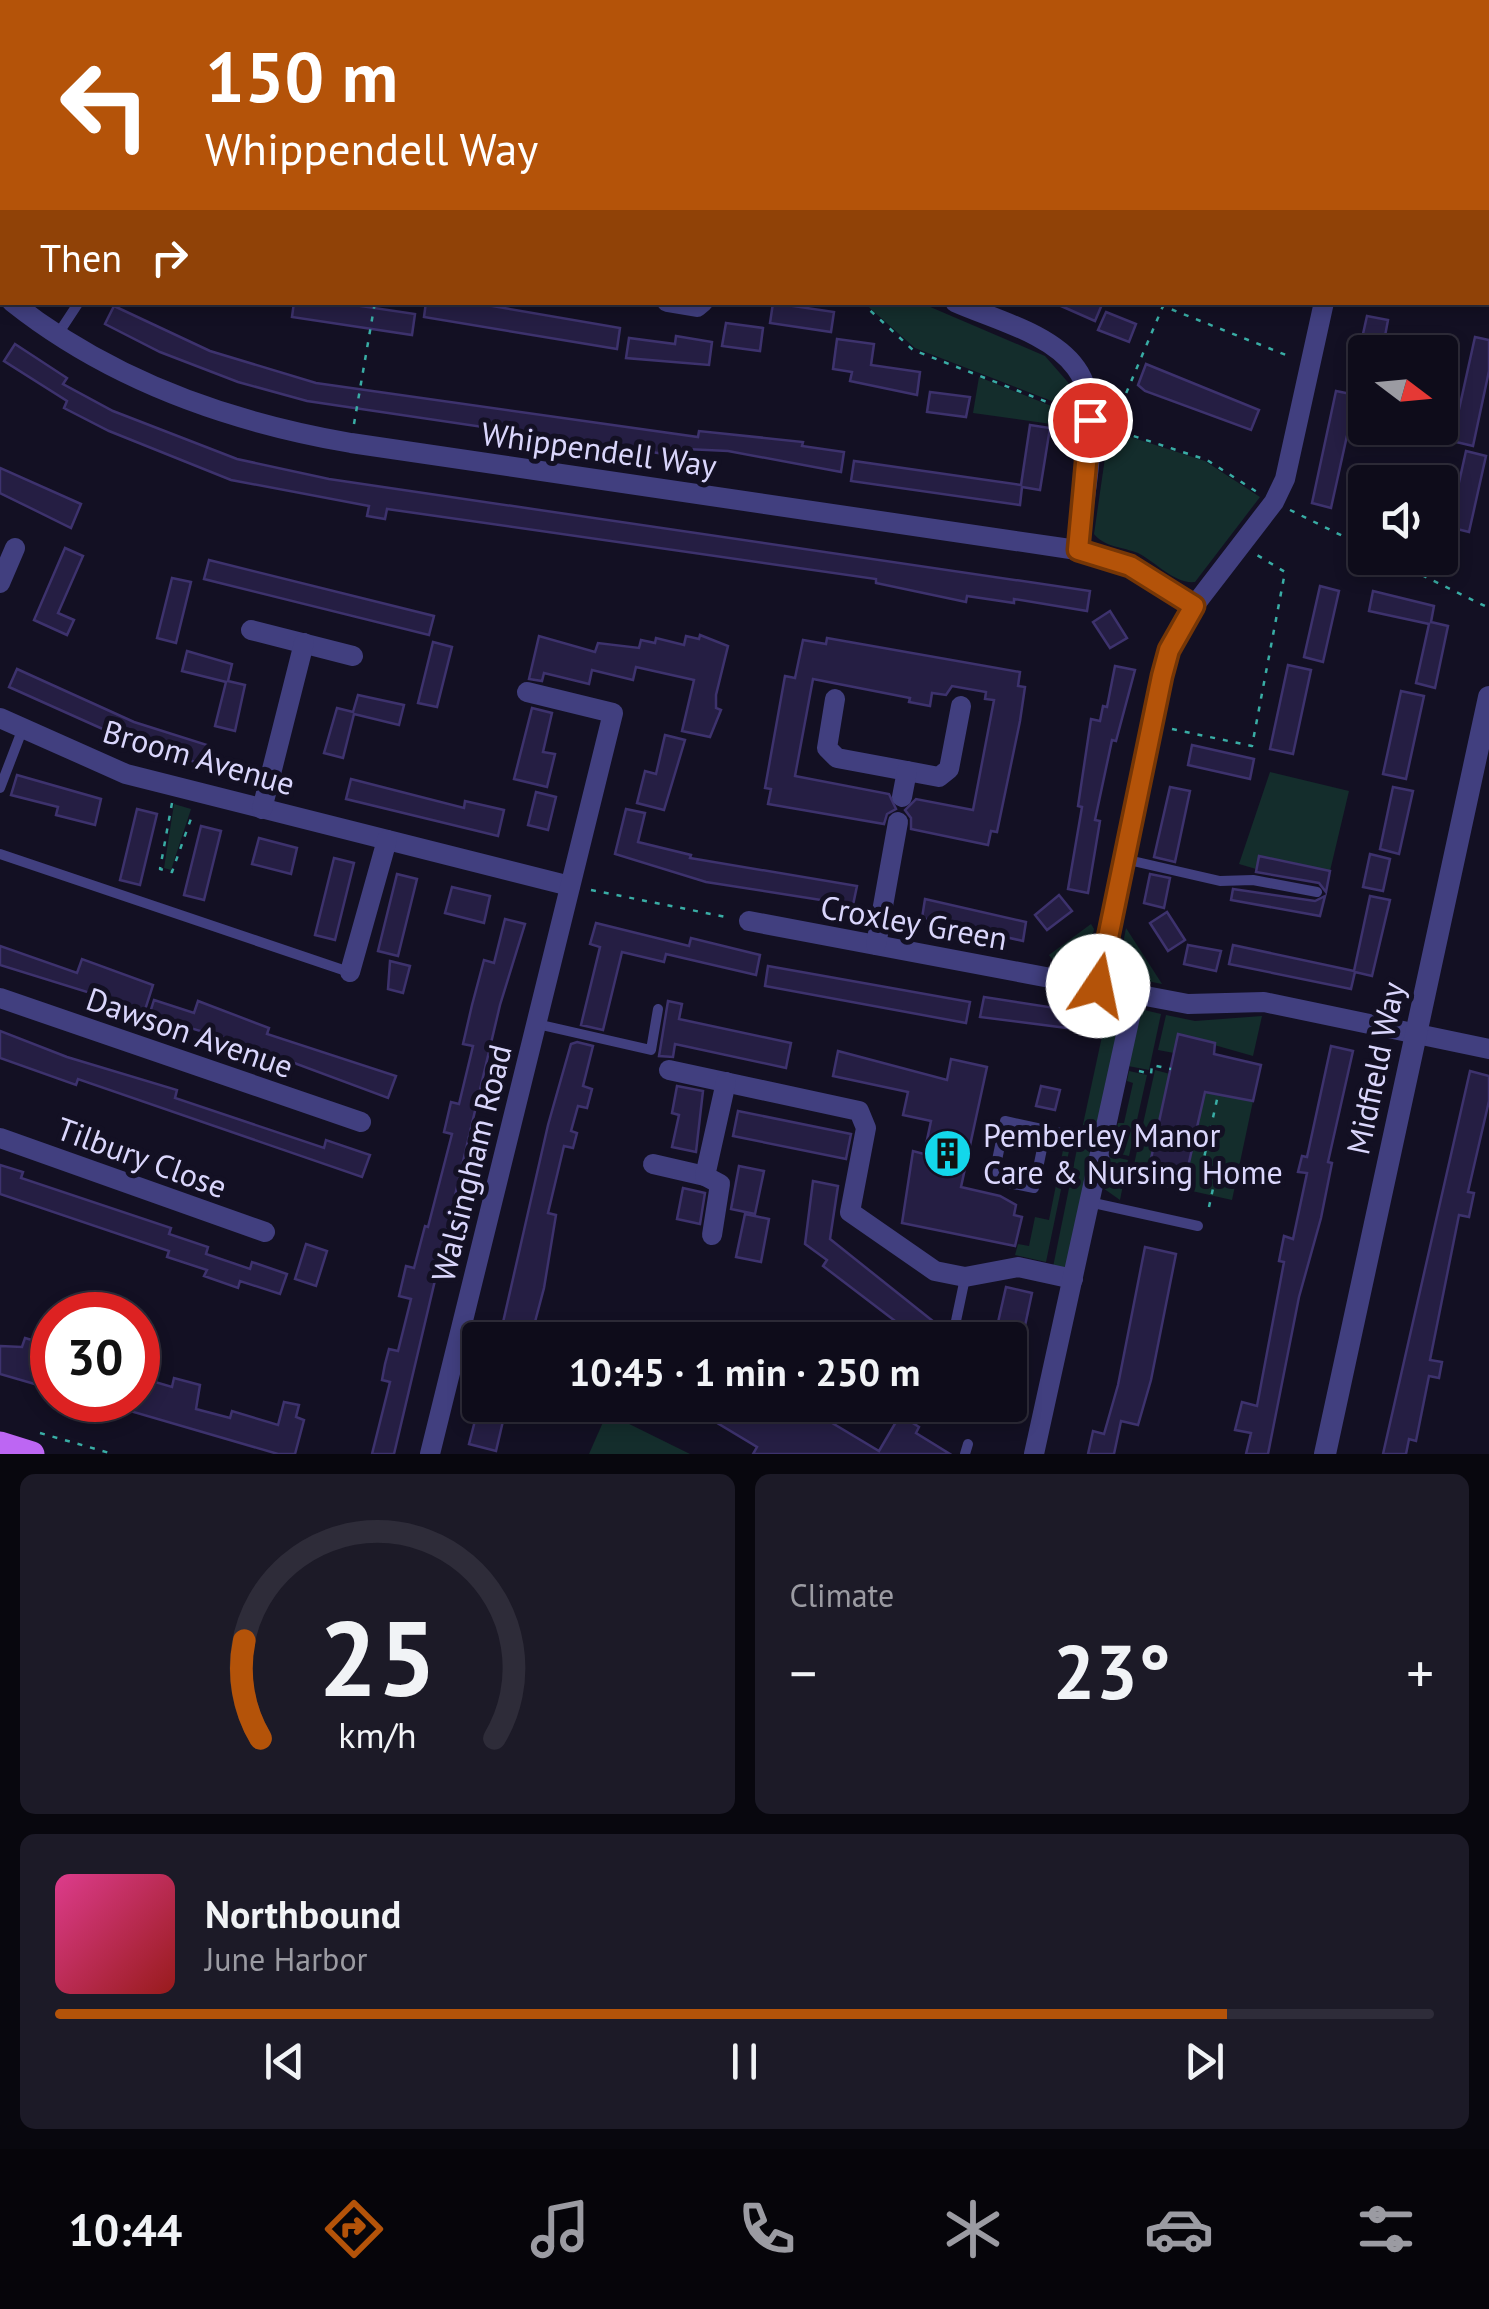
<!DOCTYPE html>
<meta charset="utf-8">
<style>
:root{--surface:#0e0c1a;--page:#1c1a27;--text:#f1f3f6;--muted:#9b9ba2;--line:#2e2c39;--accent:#b45309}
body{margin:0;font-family:"PT Sans",sans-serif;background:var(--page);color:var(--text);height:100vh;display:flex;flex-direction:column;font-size:38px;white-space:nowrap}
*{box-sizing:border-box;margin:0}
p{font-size:32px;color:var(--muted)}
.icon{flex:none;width:55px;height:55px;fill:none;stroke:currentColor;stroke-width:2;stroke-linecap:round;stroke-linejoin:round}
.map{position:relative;height:1454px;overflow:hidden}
.side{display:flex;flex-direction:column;gap:20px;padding:20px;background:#08070e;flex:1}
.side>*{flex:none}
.banner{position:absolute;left:0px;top:0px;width:1490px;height:305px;box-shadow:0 5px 15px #0003,0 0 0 2px var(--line);background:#b45309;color:#fff;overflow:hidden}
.needle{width:65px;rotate:106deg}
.controls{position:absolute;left:1348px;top:335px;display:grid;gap:20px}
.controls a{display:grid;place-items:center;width:110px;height:110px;border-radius:10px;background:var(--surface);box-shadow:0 5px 15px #0003,0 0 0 2px var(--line);font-size:50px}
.speed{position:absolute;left:30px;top:1292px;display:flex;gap:20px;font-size:50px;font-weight:700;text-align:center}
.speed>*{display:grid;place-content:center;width:130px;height:130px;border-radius:50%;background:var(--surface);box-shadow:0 5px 15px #0003,0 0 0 2px var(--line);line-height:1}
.speed .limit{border:15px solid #d22;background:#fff;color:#111}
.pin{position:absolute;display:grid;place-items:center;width:85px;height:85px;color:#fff;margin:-42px;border:5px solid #fff;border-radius:50%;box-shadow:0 2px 10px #0007}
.me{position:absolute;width:110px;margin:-55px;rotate:11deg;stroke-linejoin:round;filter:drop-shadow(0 0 8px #0008)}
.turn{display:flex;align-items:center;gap:35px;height:210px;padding:0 40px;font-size:45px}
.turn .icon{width:130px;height:130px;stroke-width:2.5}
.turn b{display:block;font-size:70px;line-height:85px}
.then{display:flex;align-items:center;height:95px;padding:0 40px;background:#0003;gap:20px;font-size:38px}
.big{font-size:75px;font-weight:600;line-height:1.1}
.side .card{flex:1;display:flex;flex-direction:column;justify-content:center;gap:15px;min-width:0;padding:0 35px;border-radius:15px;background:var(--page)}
.side .dial{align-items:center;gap:0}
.dial svg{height:260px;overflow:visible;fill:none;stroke:var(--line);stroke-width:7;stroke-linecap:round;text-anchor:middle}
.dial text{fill:var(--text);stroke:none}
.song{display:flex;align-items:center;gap:30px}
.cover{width:120px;height:120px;border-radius:15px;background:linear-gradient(135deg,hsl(330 70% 55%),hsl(0 70% 35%))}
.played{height:10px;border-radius:5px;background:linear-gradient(90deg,var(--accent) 85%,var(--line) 85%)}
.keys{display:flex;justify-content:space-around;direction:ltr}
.heat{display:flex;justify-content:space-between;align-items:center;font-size:55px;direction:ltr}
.side .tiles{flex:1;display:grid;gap:20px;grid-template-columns:1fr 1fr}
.card:last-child{grid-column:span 2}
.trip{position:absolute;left:462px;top:1322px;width:565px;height:100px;border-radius:10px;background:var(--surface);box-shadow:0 5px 15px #0003,0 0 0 2px var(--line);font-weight:600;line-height:100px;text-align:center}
.menu{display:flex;height:160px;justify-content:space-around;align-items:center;background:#06050a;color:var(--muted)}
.menu .icon{width:70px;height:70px}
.menu .on{color:var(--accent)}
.menu b{font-size:45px;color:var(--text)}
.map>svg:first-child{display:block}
.green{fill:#142d2c}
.building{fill:#251e43;stroke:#3d326d;stroke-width:2.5}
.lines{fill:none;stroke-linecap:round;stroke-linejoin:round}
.path{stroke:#39ada5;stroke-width:2.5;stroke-dasharray:5 8;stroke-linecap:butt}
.service{stroke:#413f7f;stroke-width:10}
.minor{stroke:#413f7f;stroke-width:20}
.tertiary{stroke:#413f7f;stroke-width:22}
.primary{stroke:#bd66f3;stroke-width:25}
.route-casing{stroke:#753606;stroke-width:25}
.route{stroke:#b45309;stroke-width:18}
.labels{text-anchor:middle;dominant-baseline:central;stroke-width:10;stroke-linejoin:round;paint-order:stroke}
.street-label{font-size:32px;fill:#dad6fc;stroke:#131023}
.poi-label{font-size:32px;fill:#dad6fc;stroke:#131023;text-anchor:start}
</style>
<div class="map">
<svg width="1489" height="1454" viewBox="0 0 1489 1454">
<rect width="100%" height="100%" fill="#131023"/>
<g class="green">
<path d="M864,303H921L1045,356L1073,388L1080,412L915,348Z"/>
<path d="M979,377L1081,418L1065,426L973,413Z"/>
<path d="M1109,430L1205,461L1260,497L1195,582C1174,584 1156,562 1138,553C1123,547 1104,547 1094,534Z"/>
<path d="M1270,772L1349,791L1330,871L1260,856L1256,869L1239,864Z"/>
<path d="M174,804L191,809L171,870L164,868Z"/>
<path d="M1091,924L1094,929L1086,969L1055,963L1049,955Z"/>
<path d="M1126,928L1162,984L1117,975Z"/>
<path d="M1109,1004L1124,1007L1097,1132L1082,1129Z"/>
<path d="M1140,1009L1161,1014L1149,1070L1128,1066Z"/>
<path d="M1166,1015L1195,1021L1262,1016L1253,1056L1179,1035L1174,1053L1158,1050Z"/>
<path d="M1155,1070L1170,1074L1146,1182L1131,1178Z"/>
<path d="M1129,1071L1147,1075L1129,1156L1111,1152L1118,1123H1124L1133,1083L1127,1081Z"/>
<path d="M1205,1092L1253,1101L1232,1200L1183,1189Z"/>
<path d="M1078,1144L1092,1154L1067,1267H1053Z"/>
<path d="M1063,1150L1069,1151L1046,1262L1015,1255L1018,1244L1029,1246L1035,1217L1049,1220Z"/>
<path d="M1110,1156L1128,1160L1120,1200L1103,1188Z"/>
<path d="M607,1413L690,1454H589Z"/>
</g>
<g class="building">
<path d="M294,302H334L415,314L412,335L292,317Z"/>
<path d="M426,302H469L620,328L617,349L424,317Z"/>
<path d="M1052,302H1103L1095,321Z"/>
<path d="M773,303L834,312L831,332L770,323Z"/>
<path d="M114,306L210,351L316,383L698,437L699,431L803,442L802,446L844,452L841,472L728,451L686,449L685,457L307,401L238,382L160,352L105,324Z"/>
<path d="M1106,312L1136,324L1129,342L1098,330Z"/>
<path d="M1367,316L1388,320L1382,352H1359Z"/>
<path d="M726,323L763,328L760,351L722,346Z"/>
<path d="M676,336L712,342L709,365L626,358L629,338L675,344Z"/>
<path d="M1475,337L1489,340V371L1473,446L1452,441Z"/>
<path d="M837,339L874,344L871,365L920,372L917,395L850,381L852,372L833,369Z"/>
<path d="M15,344L67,378L63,384L113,411L237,459L329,479L1090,591L1087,611L1014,599V603L967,596L966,602L876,583V579L387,509L385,519L367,516L369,506L231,480L109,431L64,408L67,401L4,361Z"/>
<path d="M1146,364L1259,410L1251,430L1145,391L1138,385Z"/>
<path d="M1336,391L1356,395L1331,508L1312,503Z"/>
<path d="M930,392L970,397L966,417L927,412Z"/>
<path d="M1030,425L1050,428L1040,490L1022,487L1020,505L851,481L854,461L1021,485Z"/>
<path d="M1466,451L1486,456L1469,532L1449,527Z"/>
<path d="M0,468L81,504L71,528L0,493Z"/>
<path d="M65,548L83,556L58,613L74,620L67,635L34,620Z"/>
<path d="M209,560L434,616L429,635L204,579Z"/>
<path d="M172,578L191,582L176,643L157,638Z"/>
<path d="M1320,586L1339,591L1323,662L1304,657Z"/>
<path d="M1373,591L1434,606L1431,622L1448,626L1435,688L1416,683L1429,624L1369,611Z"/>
<path d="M1110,611L1127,638L1110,648L1093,622Z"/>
<path d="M700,635L728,646L716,695V708L721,710L710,737L682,731L694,680L636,667L633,680L592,670L589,684L544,673L542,681L529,679L539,636L595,652L598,643L639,648L641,640L655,643L656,638L684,645L686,636L699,639Z"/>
<path d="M827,638L1020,672L1018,686L1025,687L1020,721L997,832L991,831L988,845L911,829V818L905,810L916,799L973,810L994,700L985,699L986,692L952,686L946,695L932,693L930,706L909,702L910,698L813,679L795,776L889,794L896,809L887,814L884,824L768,804L771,789L765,788L785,676L795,678L803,640L826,644Z"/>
<path d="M433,642L452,647L437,707L418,703Z"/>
<path d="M187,651L232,664L228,681L245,685L235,731L215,726L226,682L182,671Z"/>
<path d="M1288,665L1311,670L1293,754L1270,749Z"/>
<path d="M1115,666L1135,670L1116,741L1112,740L1095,820L1100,821L1088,893L1068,889L1082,807L1078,806L1091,719L1100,721L1103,706L1107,707Z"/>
<path d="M17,669L134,722L207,745L201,764L125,739L9,687Z"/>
<path d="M1401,691L1424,696L1406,779L1383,774Z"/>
<path d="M358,695L404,705L399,725L354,714L343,758L324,753L337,708L353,712Z"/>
<path d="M532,708L552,713L543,752L555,754L547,787L514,779Z"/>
<path d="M665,735L685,740L664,810L637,803L645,771L656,774Z"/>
<path d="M1192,745L1254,759L1250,779L1188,765Z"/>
<path d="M17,775L101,799L95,825L56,815L58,807L11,795Z"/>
<path d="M351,779L464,808L465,801L504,810L498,836L346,799Z"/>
<path d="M1170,787L1190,791L1175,862L1154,857Z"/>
<path d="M1393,787L1413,791L1399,854L1380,849Z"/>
<path d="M536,792L556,797L548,830L528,825Z"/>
<path d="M137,809L157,814L140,885L120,880Z"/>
<path d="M626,809L645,813L638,842L691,855L690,858L857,886L853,905L706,882L615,854Z"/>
<path d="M201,826L221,831L204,900L184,895Z"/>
<path d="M259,838L297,848L291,874L252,864Z"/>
<path d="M1370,854L1390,859L1383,891L1363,887Z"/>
<path d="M1259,856L1330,871L1326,892L1319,883L1256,872Z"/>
<path d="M334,858L354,863L335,940L315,935Z"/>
<path d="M397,874L417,879L398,956L378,951Z"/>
<path d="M1150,874L1170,878L1164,908L1144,903Z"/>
<path d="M452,887L490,896L484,923L445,913Z"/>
<path d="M1233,889L1315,901L1325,896L1320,916L1231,900Z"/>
<path d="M1059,895L1072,911L1047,930L1035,915Z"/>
<path d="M1370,896L1390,900L1372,976L1355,972L1351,989L1229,964L1233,945L1354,971Z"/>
<path d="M925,899L1026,922L1023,941L922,918Z"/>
<path d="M1167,912L1185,940L1168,951L1150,923Z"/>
<path d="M505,919L525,924L500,1005L394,1454H372L390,1382L382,1380L385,1364L389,1349L398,1351L411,1299L399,1296L406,1266L414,1268L425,1226L428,1227L452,1134L444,1132L451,1102L459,1104L473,1046L463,1044L472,1005L484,960L494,963Z"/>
<path d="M596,923L689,946L691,938L760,955L756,975L666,954L664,962L622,952L603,1030L581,1025L600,947L590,944Z"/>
<path d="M1188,945L1221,951L1216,971L1184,964Z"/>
<path d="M0,946L77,973L82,959L153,985L145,1010L0,965Z"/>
<path d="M390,961L410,966L403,993L388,989Z"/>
<path d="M768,966L970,1002L966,1023L765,986Z"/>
<path d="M984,997L1094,1014L1091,1031L980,1017Z"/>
<path d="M154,1000L194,1013L198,1001L269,1028L267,1034L396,1076L388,1098L262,1051L227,1043L228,1039L149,1016Z"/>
<path d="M668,1001L682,1004L679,1019L791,1043L786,1068L675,1044L673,1057L659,1056Z"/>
<path d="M0,1031L67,1057L177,1090L175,1098L324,1148L326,1140L370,1155L362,1177L78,1079L76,1085L0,1058Z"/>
<path d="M1178,1034L1215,1043L1214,1054L1261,1065L1253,1101L1205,1092L1183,1189L1146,1182Z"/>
<path d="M577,1042L593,1046L583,1086L592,1089L587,1108L578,1106L571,1131L577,1133L573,1148L564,1146L548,1213L556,1215L544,1288L532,1333L526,1332L524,1340H499L548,1125L571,1044Z"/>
<path d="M1331,1046L1353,1051L1328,1162L1332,1163L1321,1218L1299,1297L1268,1454H1246L1251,1433L1235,1430L1242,1402L1257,1406L1284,1262L1279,1261L1284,1236L1293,1239L1307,1173L1298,1172L1302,1156L1307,1157Z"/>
<path d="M838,1051L947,1080L951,1059L987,1067L961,1187L1000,1196L1016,1205L1014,1215L1022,1217L1015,1246L902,1223L913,1151L924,1154L931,1121L903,1115L908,1092L833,1076Z"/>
<path d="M1470,1071L1489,1076V1101L1468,1192L1474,1193L1469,1217L1459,1215L1430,1360L1442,1362L1439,1378L1429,1376L1416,1441L1409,1439L1406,1454H1383Z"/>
<path d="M677,1086L703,1091L696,1152L672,1147L679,1115L672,1113Z"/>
<path d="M1041,1086L1060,1090L1055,1110L1036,1106Z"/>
<path d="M738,1111L851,1134L846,1159L733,1136Z"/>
<path d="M0,1165L23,1172L21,1178L171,1228L169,1234L208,1247L206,1254L250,1269L252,1262L287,1274L280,1294L240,1281L238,1288L204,1276L207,1270L167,1257L169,1251L0,1194Z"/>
<path d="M739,1166L764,1171L755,1214L731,1209Z"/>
<path d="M813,1181L838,1186L830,1239L934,1322L920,1340L823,1266L827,1260L805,1244Z"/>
<path d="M683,1188L705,1193L700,1224L677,1219Z"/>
<path d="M745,1214L769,1219L761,1262L736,1257Z"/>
<path d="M306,1244L327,1251L316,1286L295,1279Z"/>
<path d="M1145,1247L1176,1254L1151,1380L1138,1425L1121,1421L1114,1454H1088L1093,1431L1104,1434L1118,1385Z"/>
<path d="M1006,1287L1032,1293L1016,1368L1010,1367V1340H994Z"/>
<path d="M629,1323L658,1340H619Z"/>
<path d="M25,1338L52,1346V1389L0,1374V1346L22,1347Z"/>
<path d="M138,1377L172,1387L174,1378L200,1385L196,1409L230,1418L232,1411L278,1425L284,1402L299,1405L296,1417L304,1420L295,1454H278L106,1404L107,1400H138Z"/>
<path d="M479,1405H500L497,1420L503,1421L496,1451L469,1444Z"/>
<path d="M724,1405H802L879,1451L900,1415L919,1427L916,1433L950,1454H753L757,1447L714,1421Z"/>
</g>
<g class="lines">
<g class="path">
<path d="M952,0L954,2"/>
<path d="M604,2L605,0"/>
<path d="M889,2L891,0"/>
<path d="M1488,123H1489"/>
<path d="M1488,147L1489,148"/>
<path d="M861,302L913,350L1070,411"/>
<path d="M354,424L375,302"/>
<path d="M1109,428L1207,460L1257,492"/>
<path d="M1111,429L1163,306L1291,357"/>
<path d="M1290,510L1365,547"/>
<path d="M1387,558L1489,608"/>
<path d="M1172,729L1252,746L1285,572L1257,555"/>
<path d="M172,803L160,869L172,872L193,813"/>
<path d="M591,890L731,918"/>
<path d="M1139,1071L1151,1074L1152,1065L1171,1069"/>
<path d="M1209,1207L1217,1170L1202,1167L1218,1095"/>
<path d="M40,1433L113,1454"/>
</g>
<g class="service">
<path d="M729,2V0"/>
<path d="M794,2L795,0"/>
<path d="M0,271L2,269"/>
<path d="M58,334L79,302"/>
<path d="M0,788L23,728"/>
<path d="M0,854L349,972"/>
<path d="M1124,859L1220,881L1253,880L1317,892"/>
<path d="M537,1024L651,1050L658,1009"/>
<path d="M1046,1129L1034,1188L993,1180L1005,1121L1102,1142"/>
<path d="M1089,1202L1198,1226"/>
<path d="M952,1340L965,1278"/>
<path d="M965,1454L968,1444"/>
</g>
<g class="minor">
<path d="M444,0L450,2"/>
<path d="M291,2L296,0"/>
<path d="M343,2L349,0"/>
<path d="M1200,2V0"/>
<path d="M1418,2L1419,0"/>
<path d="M0,45L2,51"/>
<path d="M0,132L2,131"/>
<path d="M0,155L2,153"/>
<path d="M12,302C110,380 229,422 351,443L1077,550L1130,565L1194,606"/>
<path d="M667,302L697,307L703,302"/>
<path d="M955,302C993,319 1051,333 1076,368C1106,408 1083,503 1077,550"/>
<path d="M0,583L15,548"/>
<path d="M251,630L353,656"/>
<path d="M835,699L827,748L837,758L939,777L949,769L961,706"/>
<path d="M0,718L126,774L570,886"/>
<path d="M902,797L907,771"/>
<path d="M262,809L304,643"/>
<path d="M749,921L1188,1004L1264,1002L1489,1049"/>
<path d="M876,945L898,822"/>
<path d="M350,972L387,840"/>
<path d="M1098,986L1169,650L1194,606L1274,502L1285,479L1324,302"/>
<path d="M0,998L361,1122"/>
<path d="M669,1070L859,1111L866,1128L850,1212L935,1271L965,1277L1018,1267L1073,1279"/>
<path d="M0,1138L265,1232"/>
<path d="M653,1164L705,1176"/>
<path d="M712,1235L720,1184L705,1176L726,1082"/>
<path d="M430,1454L613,713L527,692"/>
<path d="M1034,1454L1135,994"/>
</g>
<g class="tertiary">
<path d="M768,0L775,2"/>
<path d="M1488,196L1489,197"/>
<path d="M1325,1454L1489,697"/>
</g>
<path class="primary" d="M0,1444L32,1454"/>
</g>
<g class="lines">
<defs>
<path id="route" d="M1090,420L1078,550L1130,566L1194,606L1169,650L1162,676L1098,986"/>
</defs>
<use href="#route" class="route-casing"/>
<use href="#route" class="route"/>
</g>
<defs>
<symbol id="building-disc" viewBox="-11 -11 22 22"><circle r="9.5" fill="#13d7eb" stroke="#131023"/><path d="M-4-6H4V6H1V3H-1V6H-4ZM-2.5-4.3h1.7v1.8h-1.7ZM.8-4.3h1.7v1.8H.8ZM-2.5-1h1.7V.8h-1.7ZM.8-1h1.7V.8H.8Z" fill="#111"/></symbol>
</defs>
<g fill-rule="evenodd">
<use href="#building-disc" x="920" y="1126" width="55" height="55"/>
</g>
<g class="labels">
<g class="street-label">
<text transform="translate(599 449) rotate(8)">Whippendell Way</text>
<text transform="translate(199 757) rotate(16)">Broom Avenue</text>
<text transform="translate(914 922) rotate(10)">Croxley Green</text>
<text transform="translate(190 1032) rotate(19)">Dawson Avenue</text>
<text transform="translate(1375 1068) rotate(-78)">Midfield Way</text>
<text transform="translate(142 1157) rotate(20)">Tilbury Close</text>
<text transform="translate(471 1163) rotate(-76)">Walsingham Road</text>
</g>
<g class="poi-label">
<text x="983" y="1135">Pemberley Manor<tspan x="983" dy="37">Care &amp; Nursing Home</tspan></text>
</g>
</g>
</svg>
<div class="controls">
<a><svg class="needle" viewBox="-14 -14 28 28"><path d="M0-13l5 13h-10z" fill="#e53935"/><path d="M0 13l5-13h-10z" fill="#9b9ba2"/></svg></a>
<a><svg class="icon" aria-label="sound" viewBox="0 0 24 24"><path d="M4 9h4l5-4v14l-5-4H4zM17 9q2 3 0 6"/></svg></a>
</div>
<div class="speed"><div class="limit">30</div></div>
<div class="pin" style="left:1090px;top:420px;background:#d93025"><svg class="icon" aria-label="arrive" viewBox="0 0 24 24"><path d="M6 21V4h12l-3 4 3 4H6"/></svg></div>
<svg class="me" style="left:1098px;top:986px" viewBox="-20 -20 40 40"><circle r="19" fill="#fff"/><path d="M0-13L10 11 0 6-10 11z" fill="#b45309"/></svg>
<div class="trip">10:45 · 1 min · 250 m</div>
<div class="banner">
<div class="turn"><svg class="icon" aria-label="left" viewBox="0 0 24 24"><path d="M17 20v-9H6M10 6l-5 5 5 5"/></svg><div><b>150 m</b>Whippendell Way</div></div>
<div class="then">Then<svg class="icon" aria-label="right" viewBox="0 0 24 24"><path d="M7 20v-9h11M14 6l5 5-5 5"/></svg></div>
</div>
</div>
<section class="side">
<div class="tiles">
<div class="card dial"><svg viewBox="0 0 100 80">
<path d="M14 69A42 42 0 1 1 86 69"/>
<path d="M14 69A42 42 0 0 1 9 39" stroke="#b45309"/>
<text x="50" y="56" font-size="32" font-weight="700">25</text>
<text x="50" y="72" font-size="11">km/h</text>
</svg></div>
<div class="card"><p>Climate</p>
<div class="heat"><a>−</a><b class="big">23°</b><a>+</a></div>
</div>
<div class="card">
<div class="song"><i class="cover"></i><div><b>Northbound</b><p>June Harbor</p></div></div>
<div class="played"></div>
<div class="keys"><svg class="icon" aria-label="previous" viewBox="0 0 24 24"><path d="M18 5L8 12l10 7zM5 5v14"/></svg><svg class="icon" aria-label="pause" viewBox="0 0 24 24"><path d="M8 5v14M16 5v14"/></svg><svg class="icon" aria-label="next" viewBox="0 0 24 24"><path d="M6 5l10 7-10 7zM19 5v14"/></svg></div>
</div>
</div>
</section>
<nav class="menu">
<b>10:44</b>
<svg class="icon on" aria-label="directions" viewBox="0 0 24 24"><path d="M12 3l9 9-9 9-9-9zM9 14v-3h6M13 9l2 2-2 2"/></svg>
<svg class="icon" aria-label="music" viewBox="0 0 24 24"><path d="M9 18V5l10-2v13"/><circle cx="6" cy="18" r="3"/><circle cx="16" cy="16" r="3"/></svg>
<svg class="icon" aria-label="phone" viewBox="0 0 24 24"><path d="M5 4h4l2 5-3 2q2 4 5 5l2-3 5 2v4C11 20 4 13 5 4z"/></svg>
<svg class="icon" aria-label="climate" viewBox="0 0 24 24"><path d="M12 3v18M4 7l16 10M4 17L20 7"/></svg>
<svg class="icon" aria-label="car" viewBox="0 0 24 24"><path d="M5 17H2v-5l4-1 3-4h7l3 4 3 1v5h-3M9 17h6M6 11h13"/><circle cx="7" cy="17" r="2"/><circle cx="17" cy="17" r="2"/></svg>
<svg class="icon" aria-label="filters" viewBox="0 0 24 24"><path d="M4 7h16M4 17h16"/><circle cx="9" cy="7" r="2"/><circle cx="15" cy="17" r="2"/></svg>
</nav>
